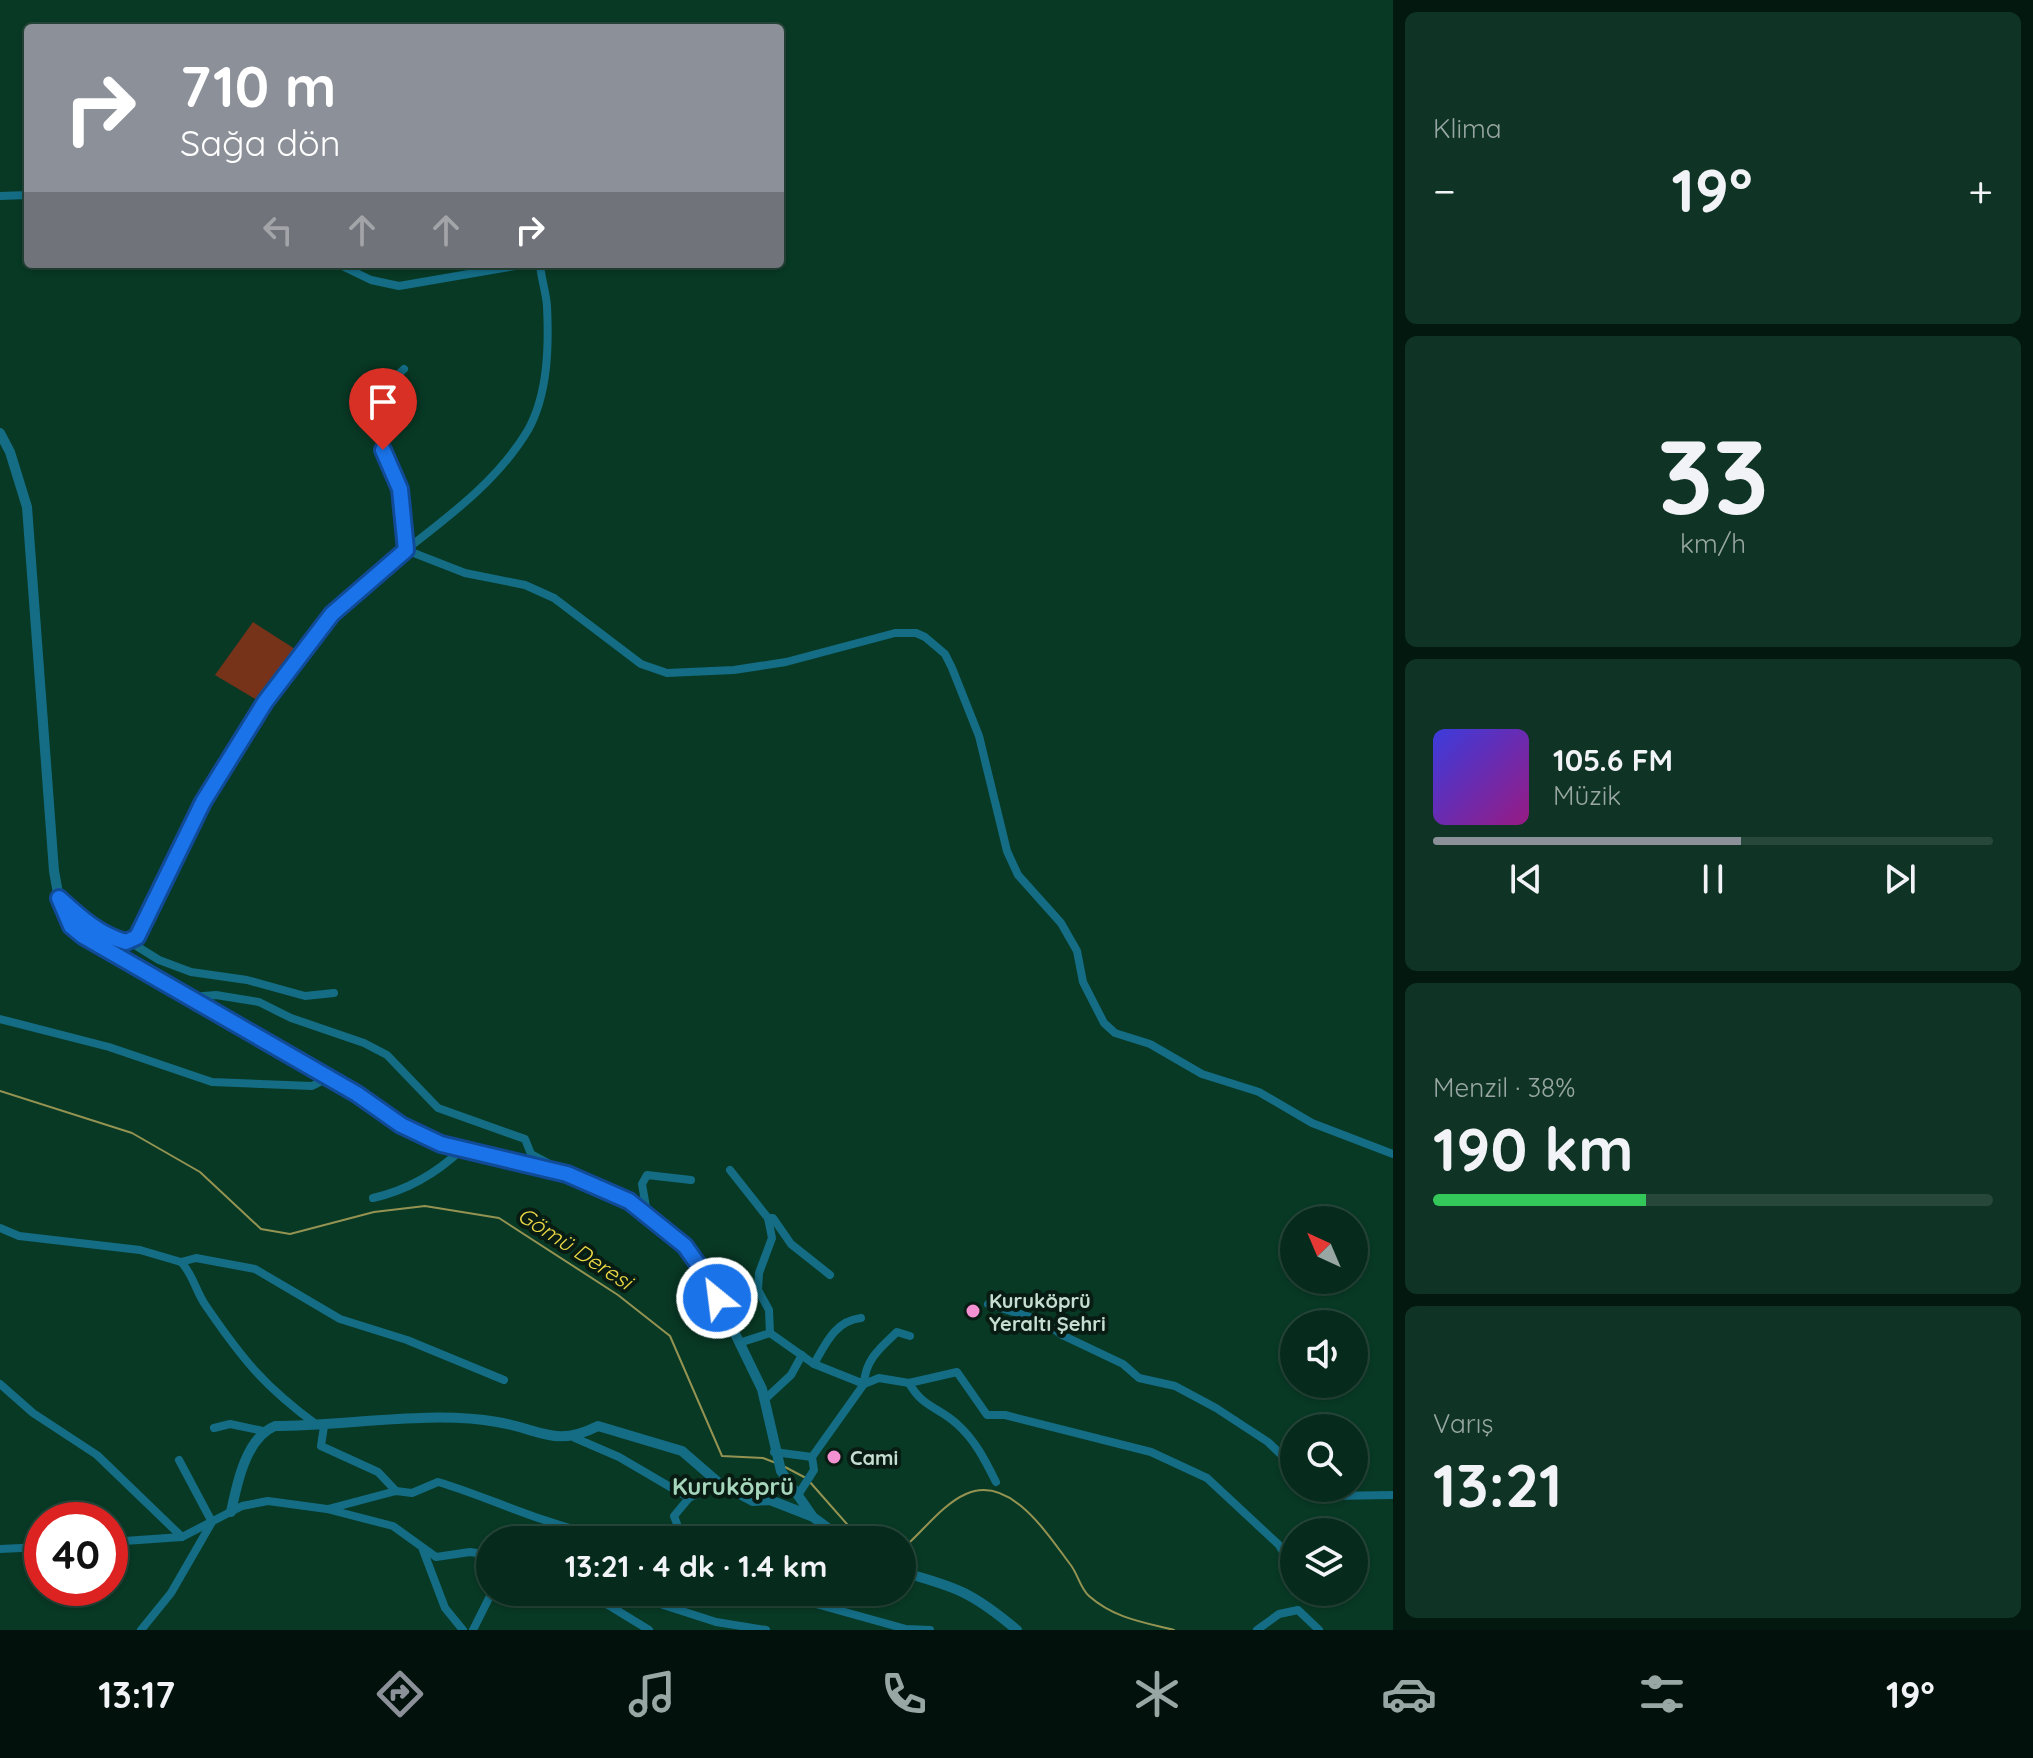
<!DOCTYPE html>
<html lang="tr">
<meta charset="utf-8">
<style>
:root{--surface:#062b1c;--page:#0f3325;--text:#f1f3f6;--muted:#98a7a3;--line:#27473b;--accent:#8c9099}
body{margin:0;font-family:Quicksand,sans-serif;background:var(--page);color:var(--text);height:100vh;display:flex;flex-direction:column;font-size:30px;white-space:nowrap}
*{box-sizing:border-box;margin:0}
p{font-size:26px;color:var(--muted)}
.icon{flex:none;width:44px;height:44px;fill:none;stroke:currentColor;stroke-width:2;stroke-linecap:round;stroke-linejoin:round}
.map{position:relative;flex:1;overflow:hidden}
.side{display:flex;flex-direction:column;gap:12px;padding:12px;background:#03180f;width:640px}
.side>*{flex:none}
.banner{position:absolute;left:24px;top:24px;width:760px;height:244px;border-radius:8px;box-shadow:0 2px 6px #0004,0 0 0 2px var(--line);background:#8c9099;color:#fff;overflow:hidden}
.needle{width:52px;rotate:316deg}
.buttons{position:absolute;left:1280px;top:1206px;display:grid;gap:16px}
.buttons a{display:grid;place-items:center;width:88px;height:88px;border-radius:50%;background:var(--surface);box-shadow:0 2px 6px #0004,0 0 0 2px var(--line);font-size:40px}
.speed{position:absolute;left:24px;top:1502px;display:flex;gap:16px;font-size:40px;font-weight:700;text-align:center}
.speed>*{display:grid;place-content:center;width:104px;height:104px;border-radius:50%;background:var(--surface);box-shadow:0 2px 6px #0004,0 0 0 2px var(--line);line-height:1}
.speed .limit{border:12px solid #d22;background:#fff;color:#111}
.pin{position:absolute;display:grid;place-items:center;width:68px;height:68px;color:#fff;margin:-82px -34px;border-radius:50% 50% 50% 0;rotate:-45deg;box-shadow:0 0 8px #0007}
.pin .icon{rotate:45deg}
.me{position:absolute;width:88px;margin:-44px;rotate:331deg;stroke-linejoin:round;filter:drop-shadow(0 0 6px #0008)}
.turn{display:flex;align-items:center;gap:28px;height:168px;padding:0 24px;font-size:36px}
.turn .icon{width:104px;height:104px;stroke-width:2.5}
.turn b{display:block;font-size:56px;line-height:68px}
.lanes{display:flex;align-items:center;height:76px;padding:0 24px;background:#0003;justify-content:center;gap:40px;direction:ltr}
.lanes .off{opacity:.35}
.big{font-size:60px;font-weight:700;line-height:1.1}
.side .widget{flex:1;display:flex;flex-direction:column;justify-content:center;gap:12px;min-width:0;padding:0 28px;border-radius:12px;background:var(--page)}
.side .dial{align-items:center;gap:0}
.dial b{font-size:104px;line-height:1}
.song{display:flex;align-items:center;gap:24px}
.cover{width:96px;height:96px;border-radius:12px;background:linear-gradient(135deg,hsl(240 70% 55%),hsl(310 70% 35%))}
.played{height:8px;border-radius:4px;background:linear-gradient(90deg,var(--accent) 55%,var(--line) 55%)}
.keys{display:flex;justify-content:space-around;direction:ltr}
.heat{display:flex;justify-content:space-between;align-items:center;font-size:44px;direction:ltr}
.charge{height:12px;border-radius:6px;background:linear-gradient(90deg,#34c759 38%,var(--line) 0)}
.trip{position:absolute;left:476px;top:1526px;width:440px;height:80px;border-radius:40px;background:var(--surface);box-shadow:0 2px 6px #0004,0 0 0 2px var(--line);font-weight:700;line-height:80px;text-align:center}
.tabs{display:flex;height:128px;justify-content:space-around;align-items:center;background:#02110b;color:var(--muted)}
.tabs .icon{width:56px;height:56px}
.tabs .on{color:var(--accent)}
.tabs b{font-size:36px;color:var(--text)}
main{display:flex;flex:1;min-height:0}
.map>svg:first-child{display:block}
.green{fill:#763319}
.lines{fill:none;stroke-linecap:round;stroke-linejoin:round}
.stream{stroke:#949352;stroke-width:2}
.minor{stroke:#146d85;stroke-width:8}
.tertiary{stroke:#146d85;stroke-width:10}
.route-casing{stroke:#114b97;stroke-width:20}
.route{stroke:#1a73e8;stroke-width:14}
.poi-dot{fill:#f491d3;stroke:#091c13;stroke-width:3}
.labels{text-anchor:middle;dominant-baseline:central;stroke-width:8;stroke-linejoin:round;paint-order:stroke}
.poi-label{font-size:20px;font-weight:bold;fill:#c6ded1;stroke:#091c13;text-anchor:start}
.water-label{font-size:22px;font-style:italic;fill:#edd845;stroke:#091c13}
.quarter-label{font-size:24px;font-weight:bold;fill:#a6d6bc;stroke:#091c13}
</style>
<main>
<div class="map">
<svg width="1393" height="1630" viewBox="0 0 1393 1630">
<rect width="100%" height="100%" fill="#083925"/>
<path class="green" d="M253,622L298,651L260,702L215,675Z"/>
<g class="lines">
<g class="stream">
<path d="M0,1091L132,1133L200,1172L261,1229L290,1234L374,1212L425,1206L499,1218L618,1295L670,1336L722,1456L763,1458L776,1463"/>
<path d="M785,1467L804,1477"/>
<path d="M809,1481L861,1540"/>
<path d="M902,1545L910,1542C926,1527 945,1503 966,1494C1010,1474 1048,1535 1070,1564C1078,1574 1080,1588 1089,1596C1114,1618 1142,1622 1174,1630"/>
</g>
<g class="minor">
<path d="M0,196L28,195"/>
<path d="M338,264L371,280L399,286L527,264"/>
<path d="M404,369C373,396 373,429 387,466C390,473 397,480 399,488C406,506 404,531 406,550L465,573L525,585L554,598L641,664L667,673L734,670L786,662L895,633H916L925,637L945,654L952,668L979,736L1007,851L1018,875L1061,923L1077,951L1083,982L1104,1023L1115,1033L1150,1044L1202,1074L1259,1092L1312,1123L1393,1154"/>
<path d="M59,898L93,927L122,942L137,937C159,903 172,864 190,828C228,753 274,680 330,617C390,550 481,509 528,430C548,394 549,346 547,306C546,292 541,278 540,264"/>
<path d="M130,942L159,960L191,972L247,980L305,996L334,993"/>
<path d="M191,997L216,995L259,1002L291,1018L364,1043L387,1055L438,1108L525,1139L531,1154L559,1169"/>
<path d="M0,1019L109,1047L212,1082L312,1086L328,1078"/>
<path d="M730,1170L768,1218"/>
<path d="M373,1198C408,1190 436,1174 462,1149"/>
<path d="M647,1213L642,1184L647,1175L691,1180"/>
<path d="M0,1228L19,1236L140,1250L181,1262C193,1274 196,1292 206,1306C243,1360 264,1386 317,1425"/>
<path d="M181,1262L196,1258L255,1269L340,1319L407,1340L504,1380"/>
<path d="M988,1304L1043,1321L1062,1335L1123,1364L1139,1378L1175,1386L1216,1408L1268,1442L1294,1467"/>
<path d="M770,1333L769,1310L758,1290L759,1273L772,1238L768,1218H773L791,1244L830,1275"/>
<path d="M739,1343L770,1333L814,1364L864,1384C865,1360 880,1348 897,1332L910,1336"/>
<path d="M814,1364C826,1343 835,1321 861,1318"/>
<path d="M909,1383C923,1408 939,1407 957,1424C975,1440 985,1460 996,1482"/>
<path d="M0,1384L33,1413L97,1455L182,1537"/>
<path d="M764,1400L791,1375L802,1355"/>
<path d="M324,1426L321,1446L378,1472L396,1491"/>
<path d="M214,1428L230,1424L263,1431"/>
<path d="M575,1438L619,1457L689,1498"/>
<path d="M774,1452L812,1457"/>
<path d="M1315,1488L1330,1496L1393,1495"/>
<path d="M798,1495L814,1470L812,1457L864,1384L879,1378L909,1383L957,1372L987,1415H1005L1151,1452L1207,1478L1279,1545L1287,1559L1294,1591"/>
<path d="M328,1509L396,1491L412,1493L438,1482C502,1500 617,1562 680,1532"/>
<path d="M691,1540L680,1532L674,1516L689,1498L719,1483"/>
<path d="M110,1542L182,1537L242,1506L268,1501L327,1509L393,1526L436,1557L470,1552L490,1555"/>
<path d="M0,1549L42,1547"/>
<path d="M423,1550L445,1608L463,1630"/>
<path d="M587,1592L649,1630"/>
<path d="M773,1592L906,1629L930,1630"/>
<path d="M602,1601L626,1593L716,1622L766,1630"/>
<path d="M141,1630L171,1593L212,1522L179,1460"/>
<path d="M473,1630L492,1592"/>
<path d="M1257,1630L1279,1614L1298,1610L1319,1630"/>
</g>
<g class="tertiary">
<path d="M0,433L10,452L27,507L54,871L61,910L71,926L83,936L357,1094L401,1125L441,1144L567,1174L629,1201L651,1216L685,1246L709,1280L762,1389L781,1471L813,1517L844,1540"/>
<path d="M231,1512C237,1483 246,1438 275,1426C344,1426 431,1410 497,1422C540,1429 555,1448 598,1426L682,1451L719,1483L753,1501L770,1500L811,1516"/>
<path d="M902,1572C957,1587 973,1593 1017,1630"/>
</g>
</g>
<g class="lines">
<defs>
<path id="route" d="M383,450L400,489L406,550L332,614L265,702L203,802L137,937L126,942C99,935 79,916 59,898L71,926L83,936L357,1094L401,1125L441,1144L567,1174L629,1201L685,1246L709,1280L717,1298"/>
</defs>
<use href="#route" class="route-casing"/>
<use href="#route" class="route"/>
</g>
<g class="poi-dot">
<circle cx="973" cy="1311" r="8"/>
<circle cx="834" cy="1457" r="8"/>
</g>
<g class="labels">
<g class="poi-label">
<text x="989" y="1300">Kuruköprü<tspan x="989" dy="23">Yeraltı Şehri</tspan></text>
<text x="850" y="1457">Cami</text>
</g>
<g class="water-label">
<text transform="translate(575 1248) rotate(33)">Gömü Deresi</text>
</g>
<g class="quarter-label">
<text x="733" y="1486">Kuruköprü</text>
</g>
</g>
</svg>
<div class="buttons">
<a><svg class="needle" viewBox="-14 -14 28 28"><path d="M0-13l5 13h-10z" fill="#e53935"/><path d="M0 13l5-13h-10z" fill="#98a7a3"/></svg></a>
<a><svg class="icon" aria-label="sound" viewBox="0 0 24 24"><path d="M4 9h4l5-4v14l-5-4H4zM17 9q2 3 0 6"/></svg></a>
<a><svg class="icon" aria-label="search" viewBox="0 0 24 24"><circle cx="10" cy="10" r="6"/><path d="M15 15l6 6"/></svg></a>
<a><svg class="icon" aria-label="layers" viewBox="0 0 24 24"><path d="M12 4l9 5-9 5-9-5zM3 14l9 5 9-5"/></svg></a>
</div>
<div class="speed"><div class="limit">40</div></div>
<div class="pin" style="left:383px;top:450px;background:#d93025"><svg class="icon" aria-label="arrive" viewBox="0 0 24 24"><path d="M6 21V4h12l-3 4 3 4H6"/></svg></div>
<svg class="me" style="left:717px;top:1298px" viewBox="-20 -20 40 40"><circle r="17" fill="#1a73e8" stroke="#fff" stroke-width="3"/><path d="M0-11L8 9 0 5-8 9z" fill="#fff"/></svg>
<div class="trip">13:21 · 4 dk · 1.4 km</div>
<div class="banner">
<div class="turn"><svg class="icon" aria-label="right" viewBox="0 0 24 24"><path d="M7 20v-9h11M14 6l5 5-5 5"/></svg><div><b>710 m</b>Sağa dön</div></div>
<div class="lanes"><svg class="icon off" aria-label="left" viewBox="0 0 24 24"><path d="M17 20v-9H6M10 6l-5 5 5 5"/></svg><svg class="icon off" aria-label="ahead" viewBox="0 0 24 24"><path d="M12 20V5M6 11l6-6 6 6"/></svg><svg class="icon off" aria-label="ahead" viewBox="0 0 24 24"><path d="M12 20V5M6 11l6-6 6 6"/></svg><svg class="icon" aria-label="right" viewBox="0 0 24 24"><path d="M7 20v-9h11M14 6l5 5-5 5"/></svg></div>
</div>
</div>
<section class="side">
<div class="widget"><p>Klima</p>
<div class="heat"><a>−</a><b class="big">19°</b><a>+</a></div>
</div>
<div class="widget dial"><b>33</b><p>km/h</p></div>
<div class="widget">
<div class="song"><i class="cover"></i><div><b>105.6 FM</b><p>Müzik</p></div></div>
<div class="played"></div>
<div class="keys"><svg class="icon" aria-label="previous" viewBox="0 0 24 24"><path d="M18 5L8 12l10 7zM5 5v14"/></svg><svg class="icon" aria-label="pause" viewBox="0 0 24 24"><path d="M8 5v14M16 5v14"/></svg><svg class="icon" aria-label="next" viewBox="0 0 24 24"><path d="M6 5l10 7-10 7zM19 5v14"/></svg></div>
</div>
<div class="widget"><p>Menzil · 38%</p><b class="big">190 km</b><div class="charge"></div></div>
<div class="widget"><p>Varış</p><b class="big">13:21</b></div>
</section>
</main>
<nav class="tabs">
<b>13:17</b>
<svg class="icon on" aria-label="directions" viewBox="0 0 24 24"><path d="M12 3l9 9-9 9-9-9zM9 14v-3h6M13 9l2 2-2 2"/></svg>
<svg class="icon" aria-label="music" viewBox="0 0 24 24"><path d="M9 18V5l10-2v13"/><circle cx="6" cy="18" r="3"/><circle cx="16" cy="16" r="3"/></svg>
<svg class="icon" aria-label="phone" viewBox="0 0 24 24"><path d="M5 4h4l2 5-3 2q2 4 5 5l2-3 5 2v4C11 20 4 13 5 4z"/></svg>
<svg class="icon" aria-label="climate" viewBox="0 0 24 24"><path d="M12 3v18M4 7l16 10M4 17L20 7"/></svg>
<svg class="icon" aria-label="car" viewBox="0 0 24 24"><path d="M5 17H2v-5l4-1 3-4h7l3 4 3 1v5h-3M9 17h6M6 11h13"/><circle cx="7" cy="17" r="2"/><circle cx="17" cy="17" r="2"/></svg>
<svg class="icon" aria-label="filters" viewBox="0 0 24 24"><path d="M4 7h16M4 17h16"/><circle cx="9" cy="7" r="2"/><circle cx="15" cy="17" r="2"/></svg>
<b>19°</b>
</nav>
